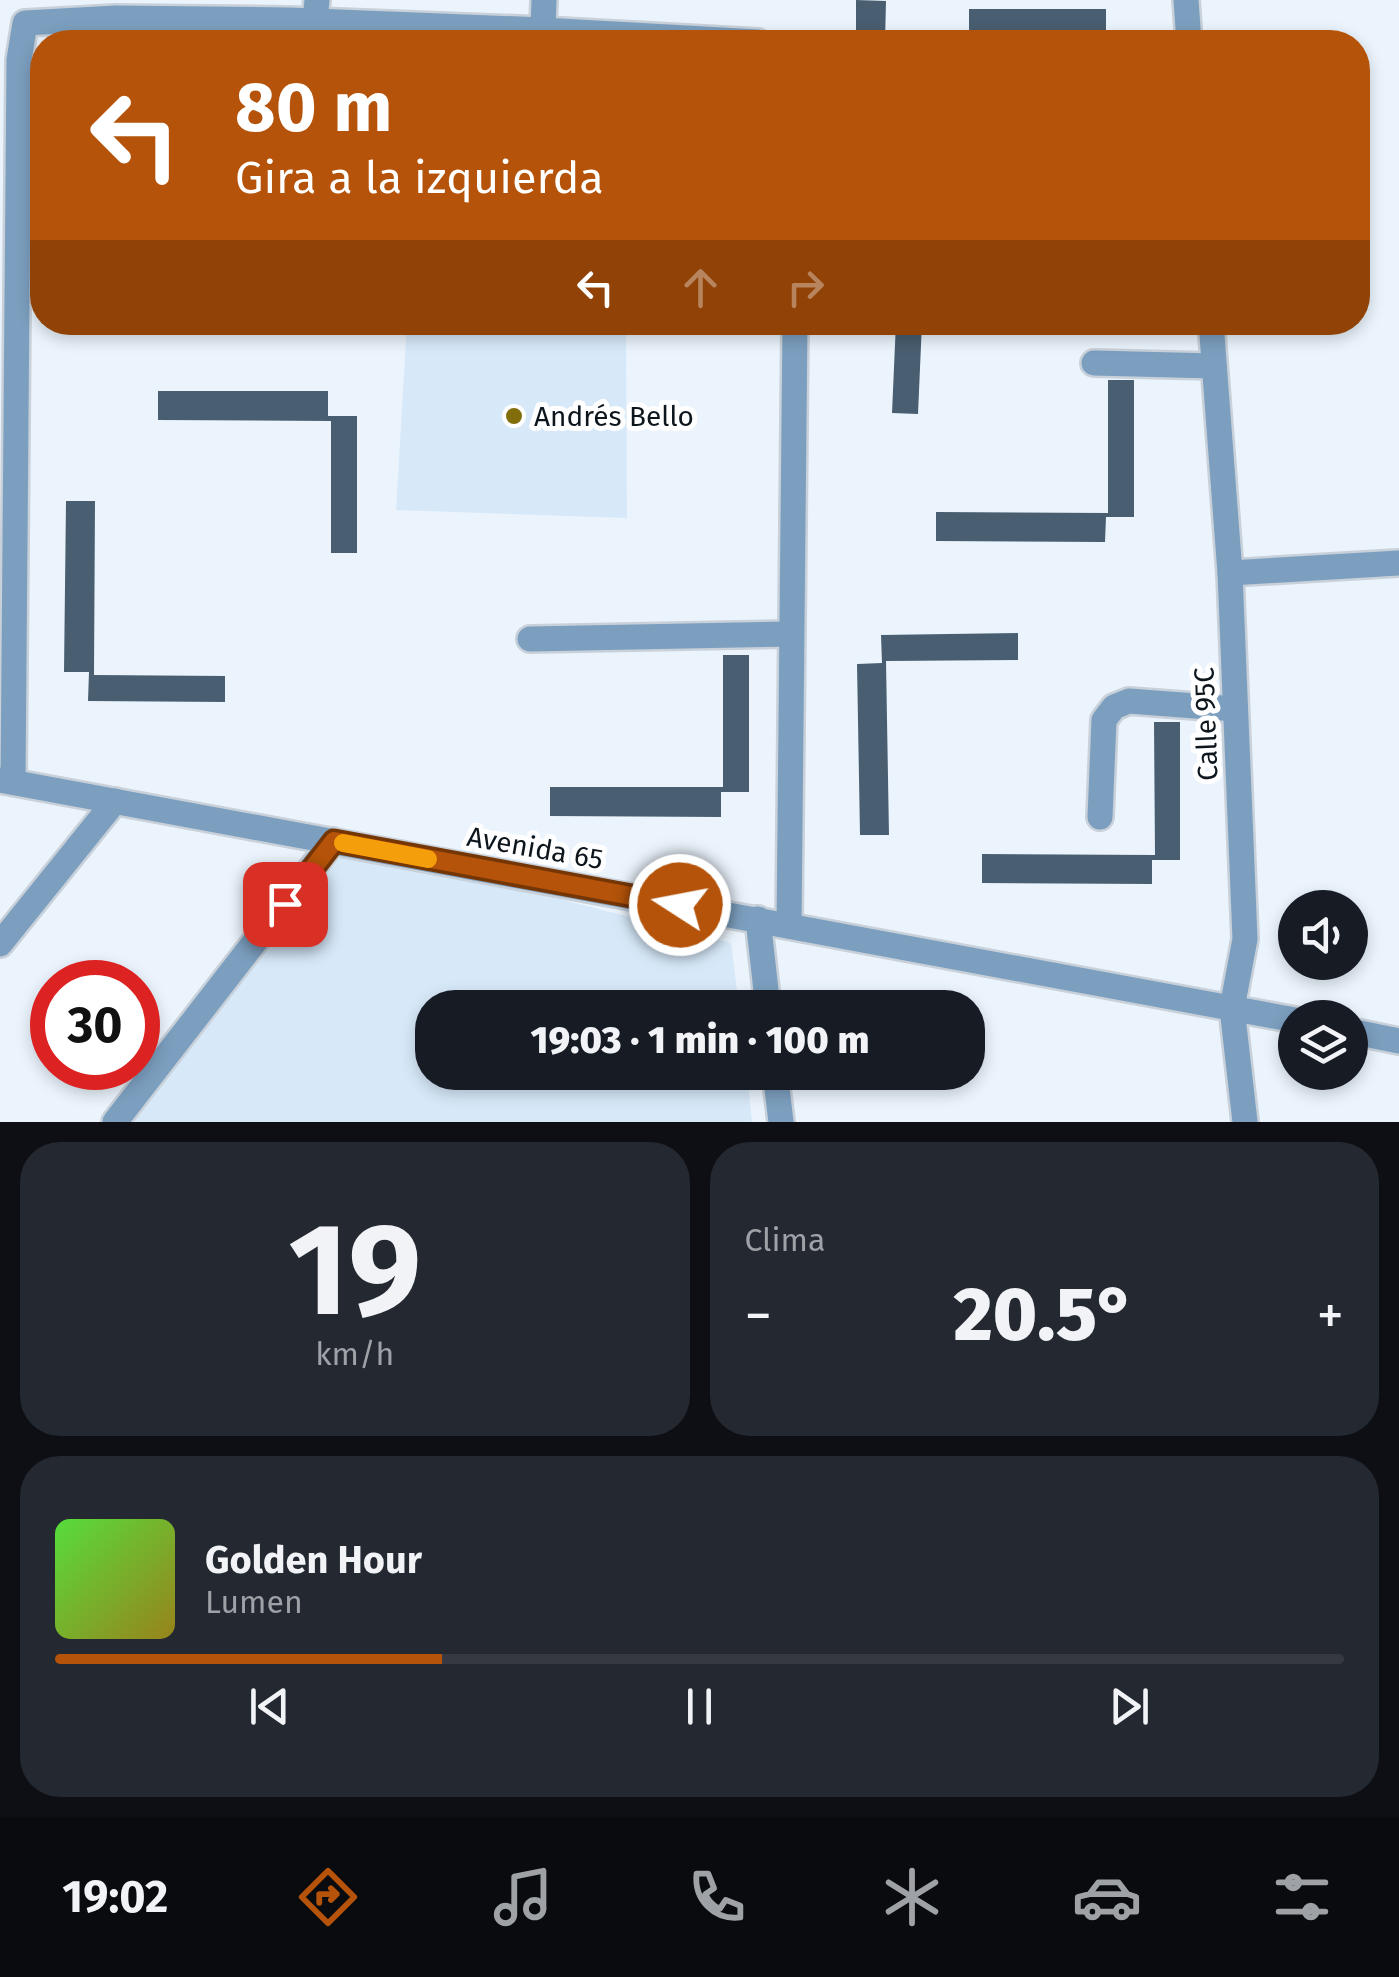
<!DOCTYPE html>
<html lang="es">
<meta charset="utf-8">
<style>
:root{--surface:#171b24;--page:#242831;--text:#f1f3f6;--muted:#9ea1a6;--line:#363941;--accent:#b45309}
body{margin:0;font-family:"Fira Sans",sans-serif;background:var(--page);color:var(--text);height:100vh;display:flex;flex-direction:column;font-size:38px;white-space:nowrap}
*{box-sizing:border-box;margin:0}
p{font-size:32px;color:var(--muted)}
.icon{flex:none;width:55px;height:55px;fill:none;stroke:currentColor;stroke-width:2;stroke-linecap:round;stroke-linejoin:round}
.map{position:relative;height:1122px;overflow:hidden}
.side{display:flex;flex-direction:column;gap:20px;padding:20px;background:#0d0f14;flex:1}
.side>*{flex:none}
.banner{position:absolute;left:30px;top:30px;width:1340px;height:305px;border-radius:40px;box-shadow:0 5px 15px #0003;background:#b45309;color:#fff;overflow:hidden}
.fabs{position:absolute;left:1278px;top:890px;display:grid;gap:20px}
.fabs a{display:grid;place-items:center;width:90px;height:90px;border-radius:50%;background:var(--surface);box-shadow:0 5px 15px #0003;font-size:50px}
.speed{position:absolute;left:30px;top:960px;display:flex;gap:20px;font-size:50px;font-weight:700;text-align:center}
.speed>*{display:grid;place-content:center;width:130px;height:130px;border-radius:50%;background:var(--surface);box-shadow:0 5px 15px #0003;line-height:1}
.speed .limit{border:15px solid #d22;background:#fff;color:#111}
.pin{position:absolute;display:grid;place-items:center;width:85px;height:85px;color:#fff;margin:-42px;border-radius:20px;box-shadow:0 5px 15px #0006}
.me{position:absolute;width:110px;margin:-55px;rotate:281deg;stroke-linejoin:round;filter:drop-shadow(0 0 8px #0008)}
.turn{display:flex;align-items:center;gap:35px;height:210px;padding:0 40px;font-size:45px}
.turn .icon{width:130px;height:130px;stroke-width:2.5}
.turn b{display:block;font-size:70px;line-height:85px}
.lanes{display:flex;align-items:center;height:95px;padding:0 40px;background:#0003;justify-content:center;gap:50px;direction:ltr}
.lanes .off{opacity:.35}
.big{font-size:75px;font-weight:800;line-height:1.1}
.side .card{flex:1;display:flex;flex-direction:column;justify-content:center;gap:15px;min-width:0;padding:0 35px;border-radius:40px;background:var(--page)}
.side .dial{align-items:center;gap:0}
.dial b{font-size:130px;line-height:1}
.song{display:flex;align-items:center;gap:30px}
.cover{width:120px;height:120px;border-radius:15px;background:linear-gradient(135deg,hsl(110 70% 55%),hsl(50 70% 35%))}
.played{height:10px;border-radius:5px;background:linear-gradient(90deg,var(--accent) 30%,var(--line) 30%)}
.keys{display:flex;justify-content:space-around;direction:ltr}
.heat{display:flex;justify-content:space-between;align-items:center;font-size:55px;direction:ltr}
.side .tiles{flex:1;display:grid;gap:20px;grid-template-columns:1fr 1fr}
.card:last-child{grid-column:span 2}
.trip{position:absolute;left:415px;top:990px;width:570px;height:100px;border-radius:40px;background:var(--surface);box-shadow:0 5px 15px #0003;font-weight:800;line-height:100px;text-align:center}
.dock{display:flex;height:160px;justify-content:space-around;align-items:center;background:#090b0e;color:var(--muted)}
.dock .icon{width:70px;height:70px}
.dock .selected{color:var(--accent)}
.dock b{font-size:45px;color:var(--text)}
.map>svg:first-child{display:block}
.built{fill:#d7e9f9}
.building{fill:#495e70}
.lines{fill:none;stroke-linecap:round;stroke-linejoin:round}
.minor-casing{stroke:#c8d0d9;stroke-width:30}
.minor{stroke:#7c9fbf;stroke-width:25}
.route-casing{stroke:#753606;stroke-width:25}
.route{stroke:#b45309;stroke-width:18}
.slow{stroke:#f59e0b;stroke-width:18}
.poi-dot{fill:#816d0a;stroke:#fff;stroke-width:4}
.labels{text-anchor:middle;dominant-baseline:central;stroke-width:10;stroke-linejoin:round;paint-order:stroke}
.poi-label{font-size:28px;fill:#0e161d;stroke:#fff;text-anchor:start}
.street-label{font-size:28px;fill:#0e161d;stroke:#fff}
</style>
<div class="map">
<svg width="1399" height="1122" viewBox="0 0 1399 1122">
<rect width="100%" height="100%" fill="#ebf4fd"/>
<g class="built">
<path d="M407,323H626L627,518L396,510Z"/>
<path d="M333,841L731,943L739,1007L432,1008V1072L747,1073L752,1122H115Z"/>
</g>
<g class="building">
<path d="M856,0L886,1L885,42H856Z"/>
<path d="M969,9H1106V37H1130V42H1101V35H969Z"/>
<path d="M896,322H922L918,414L892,413Z"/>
<path d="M1108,380H1134V517H1106L1105,542L936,541V512L1108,513Z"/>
<path d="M158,391H328V416H357V553H331V421L158,420Z"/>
<path d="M66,501H95L94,675L225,676V702L88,701L89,672H64Z"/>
<path d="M1018,633V660L886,661L889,835H860L857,664L882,663L881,635Z"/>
<path d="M723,655H749V792H721V817L550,816V787H723Z"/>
<path d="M1154,722H1180V860H1152V884L982,883V854L1155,855Z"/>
</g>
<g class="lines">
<defs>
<g id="minor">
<path d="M1186,0L1189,42"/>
<path d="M543,30L544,0"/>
<path d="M313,42L317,0"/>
<path d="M1211,322L1230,573L1245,939L1232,1008L1245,1122"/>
<path d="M1094,363L1214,366"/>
<path d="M1230,573L1399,563"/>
<path d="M530,639L791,634"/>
<path d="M0,780L1295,1020"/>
<path d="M13,782L19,60L25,23L116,18L289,20L543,30L758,42"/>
<path d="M1100,817L1104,720L1114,707L1129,701L1235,709"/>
<path d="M758,919L768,1008"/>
<path d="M789,926L795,322"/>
<path d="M0,944L115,801"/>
<path d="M1350,1031L1399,1041"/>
<path d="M775,1072L781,1122"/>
<path d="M115,1122L333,841"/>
</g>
</defs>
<use href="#minor" class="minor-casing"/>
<use href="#minor" class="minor"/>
</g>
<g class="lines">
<defs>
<path id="route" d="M285,904L334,841L680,905"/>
</defs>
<use href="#route" class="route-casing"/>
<use href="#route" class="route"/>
<path class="slow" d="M343,843L428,859"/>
</g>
<circle class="poi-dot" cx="514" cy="416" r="10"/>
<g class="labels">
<g class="poi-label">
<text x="534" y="416">Andrés Bello</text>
</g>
<g class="street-label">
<text transform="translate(1206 724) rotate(-92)">Calle 95C</text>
<text transform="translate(535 848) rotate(10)">Avenida 65</text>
</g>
</g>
</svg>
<div class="fabs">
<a><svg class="icon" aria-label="sound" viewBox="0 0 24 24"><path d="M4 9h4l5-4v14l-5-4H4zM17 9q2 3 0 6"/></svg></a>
<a><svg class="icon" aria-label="layers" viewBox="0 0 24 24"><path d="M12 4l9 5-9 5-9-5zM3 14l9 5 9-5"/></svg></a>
</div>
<div class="speed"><div class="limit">30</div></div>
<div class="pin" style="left:285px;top:904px;background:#d93025"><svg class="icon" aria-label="arrive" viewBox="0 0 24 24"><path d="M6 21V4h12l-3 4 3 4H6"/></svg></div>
<svg class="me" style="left:680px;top:905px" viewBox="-20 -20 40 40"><circle r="17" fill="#b45309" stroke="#fff" stroke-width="3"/><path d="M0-11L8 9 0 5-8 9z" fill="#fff"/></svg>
<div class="trip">19:03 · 1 min · 100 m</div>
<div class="banner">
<div class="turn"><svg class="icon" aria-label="left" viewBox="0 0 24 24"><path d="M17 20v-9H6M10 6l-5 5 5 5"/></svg><div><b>80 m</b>Gira a la izquierda</div></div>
<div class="lanes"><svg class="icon" aria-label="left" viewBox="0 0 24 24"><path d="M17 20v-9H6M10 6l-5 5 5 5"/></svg><svg class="icon off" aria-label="ahead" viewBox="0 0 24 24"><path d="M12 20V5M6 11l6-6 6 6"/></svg><svg class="icon off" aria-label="right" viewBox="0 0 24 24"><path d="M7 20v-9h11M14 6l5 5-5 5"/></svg></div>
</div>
</div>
<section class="side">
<div class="tiles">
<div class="card dial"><b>19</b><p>km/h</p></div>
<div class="card"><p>Clima</p>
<div class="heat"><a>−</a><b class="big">20.5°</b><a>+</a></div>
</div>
<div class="card">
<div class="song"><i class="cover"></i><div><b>Golden Hour</b><p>Lumen</p></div></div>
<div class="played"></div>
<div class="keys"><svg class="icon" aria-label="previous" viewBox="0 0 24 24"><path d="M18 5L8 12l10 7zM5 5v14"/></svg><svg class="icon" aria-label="pause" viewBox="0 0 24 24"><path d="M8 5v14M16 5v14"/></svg><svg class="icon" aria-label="next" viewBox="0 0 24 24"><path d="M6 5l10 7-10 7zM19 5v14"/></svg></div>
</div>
</div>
</section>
<nav class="dock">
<b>19:02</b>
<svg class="icon selected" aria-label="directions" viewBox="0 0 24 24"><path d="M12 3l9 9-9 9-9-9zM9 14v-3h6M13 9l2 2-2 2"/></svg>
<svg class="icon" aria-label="music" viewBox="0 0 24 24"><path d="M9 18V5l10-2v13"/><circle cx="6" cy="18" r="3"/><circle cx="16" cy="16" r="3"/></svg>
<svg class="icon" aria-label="phone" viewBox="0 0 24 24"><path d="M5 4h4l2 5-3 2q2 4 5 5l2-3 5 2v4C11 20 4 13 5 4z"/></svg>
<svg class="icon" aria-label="climate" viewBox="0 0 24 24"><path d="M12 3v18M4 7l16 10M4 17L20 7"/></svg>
<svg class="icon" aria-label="car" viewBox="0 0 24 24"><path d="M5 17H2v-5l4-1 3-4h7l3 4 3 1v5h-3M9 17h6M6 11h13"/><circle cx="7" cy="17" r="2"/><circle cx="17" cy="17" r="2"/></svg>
<svg class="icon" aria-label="filters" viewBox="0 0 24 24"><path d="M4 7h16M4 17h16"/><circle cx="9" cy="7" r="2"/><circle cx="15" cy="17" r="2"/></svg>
</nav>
